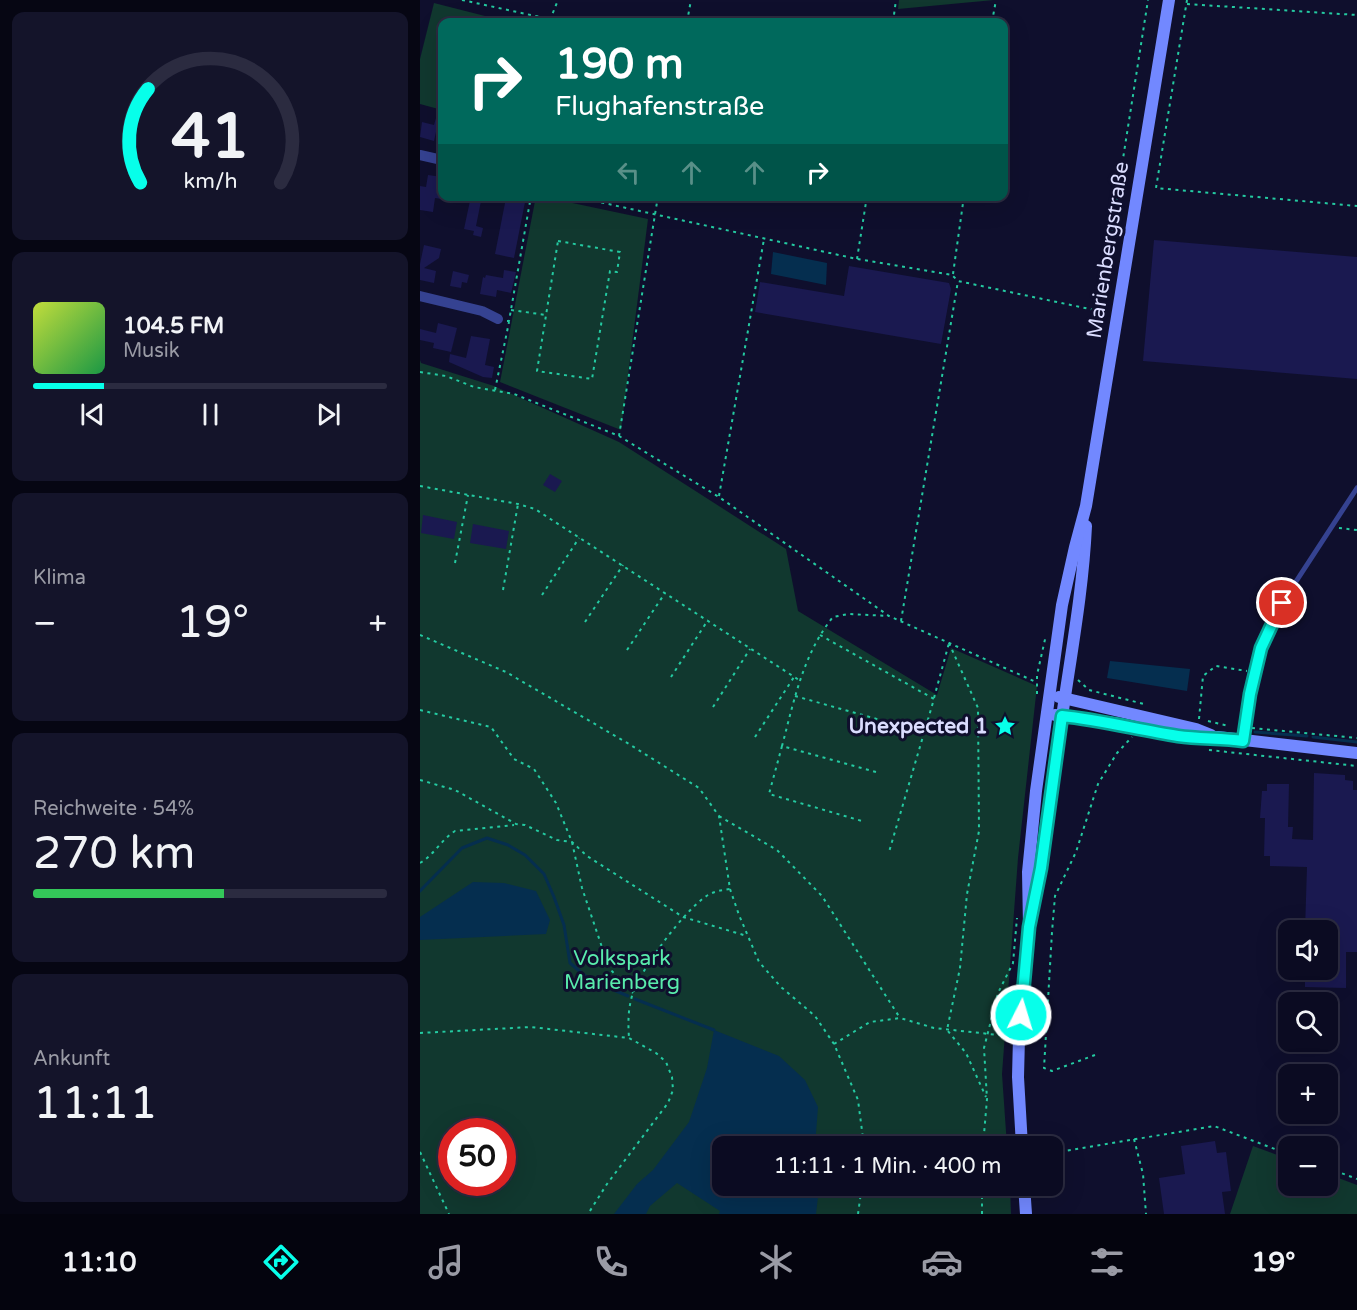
<!DOCTYPE html>
<html lang="de">
<meta charset="utf-8">
<style>
:root{--surface:#0b0b22;--page:#14142a;--text:#f1f3f6;--muted:#9a9ba5;--line:#2b2b40;--accent:#07ffea}
body{margin:0;font-family:"Varela Round",sans-serif;background:var(--page);color:var(--text);height:100vh;display:flex;flex-direction:column;font-size:22px;white-space:nowrap}
*{box-sizing:border-box;margin:0}
p{font-size:20px;color:var(--muted)}
.icon{flex:none;width:33px;height:33px;fill:none;stroke:currentColor;stroke-width:2;stroke-linecap:round;stroke-linejoin:round}
.map{position:relative;flex:1;overflow:hidden}
.drawer{display:flex;flex-direction:column;gap:12px;padding:12px;background:#060613;width:420px}
.drawer>*{flex:none}
.hud{position:absolute;left:18px;top:18px;width:570px;height:183px;border-radius:12px;box-shadow:0 6px 24px #0002,0 0 0 2px var(--line);background:#00695c;color:#fff;overflow:hidden}
.tools{position:absolute;left:858px;top:920px;display:grid;gap:12px}
.tools a{display:grid;place-items:center;width:60px;height:60px;border-radius:12px;background:var(--surface);box-shadow:0 6px 24px #0002,0 0 0 2px var(--line);font-size:30px}
.speed{position:absolute;left:18px;top:1118px;display:flex;gap:12px;font-size:30px;font-weight:700;text-align:center}
.speed>*{display:grid;place-content:center;width:78px;height:78px;border-radius:50%;background:var(--surface);box-shadow:0 6px 24px #0002,0 0 0 2px var(--line);line-height:1}
.speed .limit{border:9px solid #d22;background:#fff;color:#111}
.pin{position:absolute;display:grid;place-items:center;width:51px;height:51px;color:#fff;margin:-26px;border:3px solid #fff;border-radius:50%;box-shadow:0 2px 6px #0007}
.me{position:absolute;width:66px;margin:-33px;rotate:5deg;stroke-linejoin:round;filter:drop-shadow(0 0 4px #0008)}
.turn{display:flex;align-items:center;gap:21px;height:126px;padding:0 18px;font-size:27px}
.turn .icon{width:78px;height:78px;stroke-width:2.5}
.turn b{display:block;font-size:42px;line-height:51px}
.lanes{display:flex;align-items:center;height:57px;padding:0 18px;background:#0003;justify-content:center;gap:30px;direction:ltr}
.lanes .off{opacity:.35}
.big{font-size:45px;font-weight:600;line-height:1.1}
.drawer .tile{flex:1;display:flex;flex-direction:column;justify-content:center;gap:9px;min-width:0;padding:0 21px;border-radius:12px;background:var(--page)}
.drawer .dial{align-items:center;gap:0}
.dial svg{height:156px;overflow:visible;fill:none;stroke:var(--line);stroke-width:7;stroke-linecap:round;text-anchor:middle}
.dial text{fill:var(--text);stroke:none}
.song{display:flex;align-items:center;gap:18px}
.cover{width:72px;height:72px;border-radius:9px;background:linear-gradient(135deg,hsl(70 70% 55%),hsl(140 70% 35%))}
.played{height:6px;border-radius:3px;background:linear-gradient(90deg,var(--accent) 20%,var(--line) 20%)}
.keys{display:flex;justify-content:space-around;direction:ltr}
.heat{display:flex;justify-content:space-between;align-items:center;font-size:33px;direction:ltr}
.charge{height:9px;border-radius:4px;background:linear-gradient(90deg,#34c759 54%,var(--line) 0)}
.trip{position:absolute;left:292px;top:1136px;width:351px;height:60px;border-radius:12px;background:var(--surface);box-shadow:0 6px 24px #0002,0 0 0 2px var(--line);font-weight:600;line-height:60px;text-align:center}
.menu{display:flex;height:96px;justify-content:space-around;align-items:center;background:#04040e;color:var(--muted)}
.menu .icon{width:42px;height:42px}
.menu .on{color:var(--accent)}
.menu b{font-size:27px;color:var(--text)}
main{display:flex;flex:1;min-height:0}
.map>svg:first-child{display:block}
.green{fill:#11382f;fill-rule:evenodd}
.water{fill:#052e4f}
.lines{fill:none;stroke-linecap:round;stroke-linejoin:round}
.stream{stroke:#052e4f;stroke-width:3}
.building{fill:#1a1950}
.path{stroke:#24caa1;stroke-width:2;stroke-dasharray:3 4.5;stroke-linecap:butt}
.service{stroke:#354291;stroke-width:5}
.minor{stroke:#354291;stroke-width:10}
.secondary{stroke:#7288ff;stroke-width:12}
.route-casing{stroke:#05a698;stroke-width:15}
.route{stroke:#07ffea;stroke-width:10}
.labels{text-anchor:middle;dominant-baseline:central;stroke-width:6;stroke-linejoin:round;paint-order:stroke}
.street-label{font-size:21px;fill:#dbddff;stroke:#0f0f2d}
.poi-label{font-size:21px;font-weight:bold;fill:#dbddff;stroke:#0f0f2d;text-anchor:end}
.park-label{font-size:21px;fill:#59ecac;stroke:#0f0f2d}
</style>
<main>
<section class="drawer">
<div class="tile dial"><svg viewBox="0 0 100 80">
<path d="M14 69A42 42 0 1 1 86 69"/>
<path d="M14 69A42 42 0 0 1 18 21" stroke="#07ffea"/>
<text x="50" y="56" font-size="32" font-weight="700">41</text>
<text x="50" y="72" font-size="11">km/h</text>
</svg></div>
<div class="tile">
<div class="song"><i class="cover"></i><div><b>104.5 FM</b><p>Musik</p></div></div>
<div class="played"></div>
<div class="keys"><svg class="icon" aria-label="previous" viewBox="0 0 24 24"><path d="M18 5L8 12l10 7zM5 5v14"/></svg><svg class="icon" aria-label="pause" viewBox="0 0 24 24"><path d="M8 5v14M16 5v14"/></svg><svg class="icon" aria-label="next" viewBox="0 0 24 24"><path d="M6 5l10 7-10 7zM19 5v14"/></svg></div>
</div>
<div class="tile"><p>Klima</p>
<div class="heat"><a>−</a><b class="big">19°</b><a>+</a></div>
</div>
<div class="tile"><p>Reichweite · 54%</p><b class="big">270 km</b><div class="charge"></div></div>
<div class="tile"><p>Ankunft</p><b class="big">11:11</b></div>
</section>
<div class="map">
<svg width="937" height="1214" viewBox="0 0 937 1214">
<rect width="100%" height="100%" fill="#0f0f2d"/>
<g class="green">
<path d="M479,0H574L478,9Z"/>
<path d="M14,3L65,16L63,22H22V110L0,104V59Z"/>
<path d="M116,196L124,197L228,219L201,430L80,382Z"/>
<path d="M0,360L1,363L74,386L199,442L366,549L378,611L517,695L531,648L617,686L598,858L582,1074L587,1146H303V1185H590L591,1214H0ZM32,1131H82V1182H32Z"/>
<path d="M833,1146L868,1159V1185H908V1174L937,1185V1214H810Z"/>
</g>
<g class="water">
<path d="M353,252L407,263L406,285L351,274Z"/>
<path d="M690,661L770,669L767,691L687,678Z"/>
<path d="M53,882L84,883L116,891L130,920L126,934L0,940V917Z"/>
<path d="M294,1030L359,1056L385,1080L398,1107L395,1146H303V1185H403L398,1197L396,1214H299L300,1211L257,1183L230,1206L226,1214H194L217,1184L233,1170L269,1122L287,1068Z"/>
</g>
<g class="lines">
<g class="stream">
<path d="M835,732L887,736"/>
<path d="M893,737L937,742"/>
<path d="M0,891L42,848L67,838L88,845L105,855L124,874L134,897L144,925L150,963L170,980L208,996"/>
<path d="M215,999L294,1030"/>
</g>
</g>
<g class="building">
<path d="M20,104H22V133L16,132L14,141L0,137L2,122L14,125Z"/>
<path d="M8,175L22,177L21,191H22V199L15,198L13,212L0,210V186L6,187Z"/>
<path d="M51,196H62L56,226L63,228L61,237L53,235L54,231L44,229Z"/>
<path d="M86,198L105,202L94,258L75,254Z"/>
<path d="M734,240L937,257V379L723,361Z"/>
<path d="M4,245L21,249L19,258L4,268L16,271L14,283L0,280V264Z"/>
<path d="M429,266L529,283L531,289L521,344L335,312L340,282L424,296Z"/>
<path d="M84,270L96,272L91,293L77,290L76,297L60,294L63,277L65,278L66,275L83,278Z"/>
<path d="M33,271L49,275L47,283L42,282L41,288L30,286Z"/>
<path d="M18,323L37,328L31,352L13,348L14,343L0,340V329L16,333Z"/>
<path d="M51,336L70,339L65,365L74,367L72,378L63,377L29,362L30,354L46,358Z"/>
<path d="M130,474L142,481L135,492L123,485Z"/>
<path d="M3,515L37,522L34,539L1,533Z"/>
<path d="M53,524L89,531L86,549L50,543Z"/>
<path d="M894,773L925,775V780L933,781V790H937V952H926V988L885,987V969H908V930H885L887,867L850,866V856H844L845,818H840L842,791H847V784H869L868,827H873L872,839L893,840Z"/>
<path d="M795,1141L797,1153L806,1152L811,1191L802,1192L805,1214H744L739,1178L765,1174L761,1146Z"/>
</g>
<g class="lines">
<g class="path">
<path d="M42,0L143,22"/>
<path d="M767,0L736,188L937,206"/>
<path d="M767,4L937,15"/>
<path d="M130,20L138,0"/>
<path d="M267,22L271,0"/>
<path d="M473,22L476,0"/>
<path d="M572,22L576,0"/>
<path d="M152,196L437,259L532,275L538,281L679,311L728,0"/>
<path d="M138,241L200,252L197,272L190,271L172,379L117,371Z"/>
<path d="M437,259L447,196"/>
<path d="M533,274L544,196"/>
<path d="M91,310L126,315"/>
<path d="M87,321H89L111,196"/>
<path d="M0,372L26,376L54,387L94,394L199,436L299,497L469,616L616,682"/>
<path d="M75,390L89,322"/>
<path d="M199,436L238,196"/>
<path d="M0,486L98,504L115,509L379,680"/>
<path d="M299,496L344,239"/>
<path d="M919,528L937,530"/>
<path d="M35,563L48,495"/>
<path d="M83,590L98,504"/>
<path d="M122,595L159,538"/>
<path d="M481,621L538,281"/>
<path d="M165,622L203,565"/>
<path d="M0,635L86,672L209,744L279,788L299,816L310,889C302,890 295,891 288,895C265,909 219,971 212,996C208,1010 208,1023 209,1038"/>
<path d="M400,635L514,699L469,852"/>
<path d="M529,643L558,708L559,831L547,894L540,968L527,1030L546,1053L566,1097"/>
<path d="M207,650L245,593"/>
<path d="M251,677L288,620"/>
<path d="M658,680L669,690L724,704"/>
<path d="M617,694V675L626,635"/>
<path d="M375,696L471,723"/>
<path d="M514,698L529,643"/>
<path d="M293,707L330,649"/>
<path d="M0,710L71,727L94,759L114,769L136,803L152,842L162,888L189,968L213,993"/>
<path d="M779,719L783,676L796,666L827,671"/>
<path d="M788,721L809,726"/>
<path d="M832,728L937,738"/>
<path d="M335,737L374,677"/>
<path d="M362,746L349,794L442,821"/>
<path d="M789,750L937,766"/>
<path d="M456,772L362,746C374,701 383,654 413,617L428,614L469,616"/>
<path d="M0,780L35,790L96,824L105,825L137,840L152,842L167,856L263,917L327,936"/>
<path d="M299,816L357,850L402,896L480,1018"/>
<path d="M0,863C14,855 21,840 35,831L94,825"/>
<path d="M310,889L319,915L339,962L361,987L395,1016L414,1044L438,1100L444,1146"/>
<path d="M0,1033L111,1027L209,1038L236,1053L246,1062L252,1077L253,1090L248,1103L187,1184L168,1214"/>
<path d="M414,1044L450,1022L480,1018L514,1028L588,1036"/>
<path d="M675,1055L632,1071L624,1068L632,932L635,896L656,852L678,784L697,753L712,737"/>
<path d="M714,1139L723,1174L726,1214"/>
<path d="M563,1146L567,1099L564,1048L578,993L593,963L597,918"/>
<path d="M0,1152L29,1214"/>
<path d="M633,1153L794,1126L868,1154"/>
<path d="M908,1168L937,1179"/>
<path d="M438,1214L442,1185"/>
<path d="M562,1214V1185"/>
</g>
<path class="service" d="M823,740L830,694L841,648L862,603L937,488"/>
<g class="minor">
<path d="M0,155L22,160"/>
<path d="M0,296L62,311L78,319"/>
</g>
<g class="secondary">
<path d="M639,697L776,729L791,735"/>
<path d="M635,715L687,722L775,738L798,737L937,753"/>
<path d="M614,903C626,842 633,779 642,717C651,654 663,590 666,526"/>
<path d="M609,926L608,872L616,791L642,605L655,547L666,506L749,0"/>
<path d="M602,1146L598,1077L599,1037L610,921"/>
<path d="M604,1185L606,1214"/>
</g>
</g>
<g class="lines">
<defs>
<path id="route" d="M601,1015L609,927L621,868L642,716C681,720 719,730 758,736C780,739 801,738 823,741L830,694L841,648L862,603"/>
</defs>
<use href="#route" class="route-casing"/>
<use href="#route" class="route"/>
</g>
<defs>
<symbol id="sight-bare" viewBox="-9 -9 18 18"><path d="M0-6L1.8-2.2L6-1.7L2.9 1.2L3.7 5.4L0 3.3L-3.7 5.4L-2.9 1.2L-6-1.7L-1.8-2.2Z" fill="#07ffea" stroke="#0f0f2d" stroke-width="2.5" paint-order="stroke"/></symbol>
</defs>
<g fill-rule="evenodd">
<use href="#sight-bare" x="570" y="711" width="30" height="30"/>
</g>
<g class="labels">
<g class="street-label">
<text transform="translate(688 250) rotate(-81)">Marienbergstraße</text>
</g>
<g class="poi-label">
<text x="568" y="726">Unexpected 1</text>
</g>
<g class="park-label">
<text x="202" y="958">Volkspark<tspan x="202" dy="24">Marienberg</tspan></text>
</g>
</g>
</svg>
<div class="tools">
<a><svg class="icon" aria-label="sound" viewBox="0 0 24 24"><path d="M4 9h4l5-4v14l-5-4H4zM17 9q2 3 0 6"/></svg></a>
<a><svg class="icon" aria-label="search" viewBox="0 0 24 24"><circle cx="10" cy="10" r="6"/><path d="M15 15l6 6"/></svg></a>
<a>+</a>
<a>−</a>
</div>
<div class="speed"><div class="limit">50</div></div>
<div class="pin" style="left:862px;top:603px;background:#d93025"><svg class="icon" aria-label="arrive" viewBox="0 0 24 24"><path d="M6 21V4h12l-3 4 3 4H6"/></svg></div>
<svg class="me" style="left:601px;top:1015px" viewBox="-20 -20 40 40"><circle r="17" fill="#07ffea" stroke="#fff" stroke-width="3"/><path d="M0-11L8 9 0 5-8 9z" fill="#fff"/></svg>
<div class="trip">11:11 · 1 Min. · 400 m</div>
<div class="hud">
<div class="turn"><svg class="icon" aria-label="right" viewBox="0 0 24 24"><path d="M7 20v-9h11M14 6l5 5-5 5"/></svg><div><b>190 m</b>Flughafenstraße</div></div>
<div class="lanes"><svg class="icon off" aria-label="left" viewBox="0 0 24 24"><path d="M17 20v-9H6M10 6l-5 5 5 5"/></svg><svg class="icon off" aria-label="ahead" viewBox="0 0 24 24"><path d="M12 20V5M6 11l6-6 6 6"/></svg><svg class="icon off" aria-label="ahead" viewBox="0 0 24 24"><path d="M12 20V5M6 11l6-6 6 6"/></svg><svg class="icon" aria-label="right" viewBox="0 0 24 24"><path d="M7 20v-9h11M14 6l5 5-5 5"/></svg></div>
</div>
</div>
</main>
<nav class="menu">
<b>11:10</b>
<svg class="icon on" aria-label="directions" viewBox="0 0 24 24"><path d="M12 3l9 9-9 9-9-9zM9 14v-3h6M13 9l2 2-2 2"/></svg>
<svg class="icon" aria-label="music" viewBox="0 0 24 24"><path d="M9 18V5l10-2v13"/><circle cx="6" cy="18" r="3"/><circle cx="16" cy="16" r="3"/></svg>
<svg class="icon" aria-label="phone" viewBox="0 0 24 24"><path d="M5 4h4l2 5-3 2q2 4 5 5l2-3 5 2v4C11 20 4 13 5 4z"/></svg>
<svg class="icon" aria-label="climate" viewBox="0 0 24 24"><path d="M12 3v18M4 7l16 10M4 17L20 7"/></svg>
<svg class="icon" aria-label="car" viewBox="0 0 24 24"><path d="M5 17H2v-5l4-1 3-4h7l3 4 3 1v5h-3M9 17h6M6 11h13"/><circle cx="7" cy="17" r="2"/><circle cx="17" cy="17" r="2"/></svg>
<svg class="icon" aria-label="filters" viewBox="0 0 24 24"><path d="M4 7h16M4 17h16"/><circle cx="9" cy="7" r="2"/><circle cx="15" cy="17" r="2"/></svg>
<b>19°</b>
</nav>
